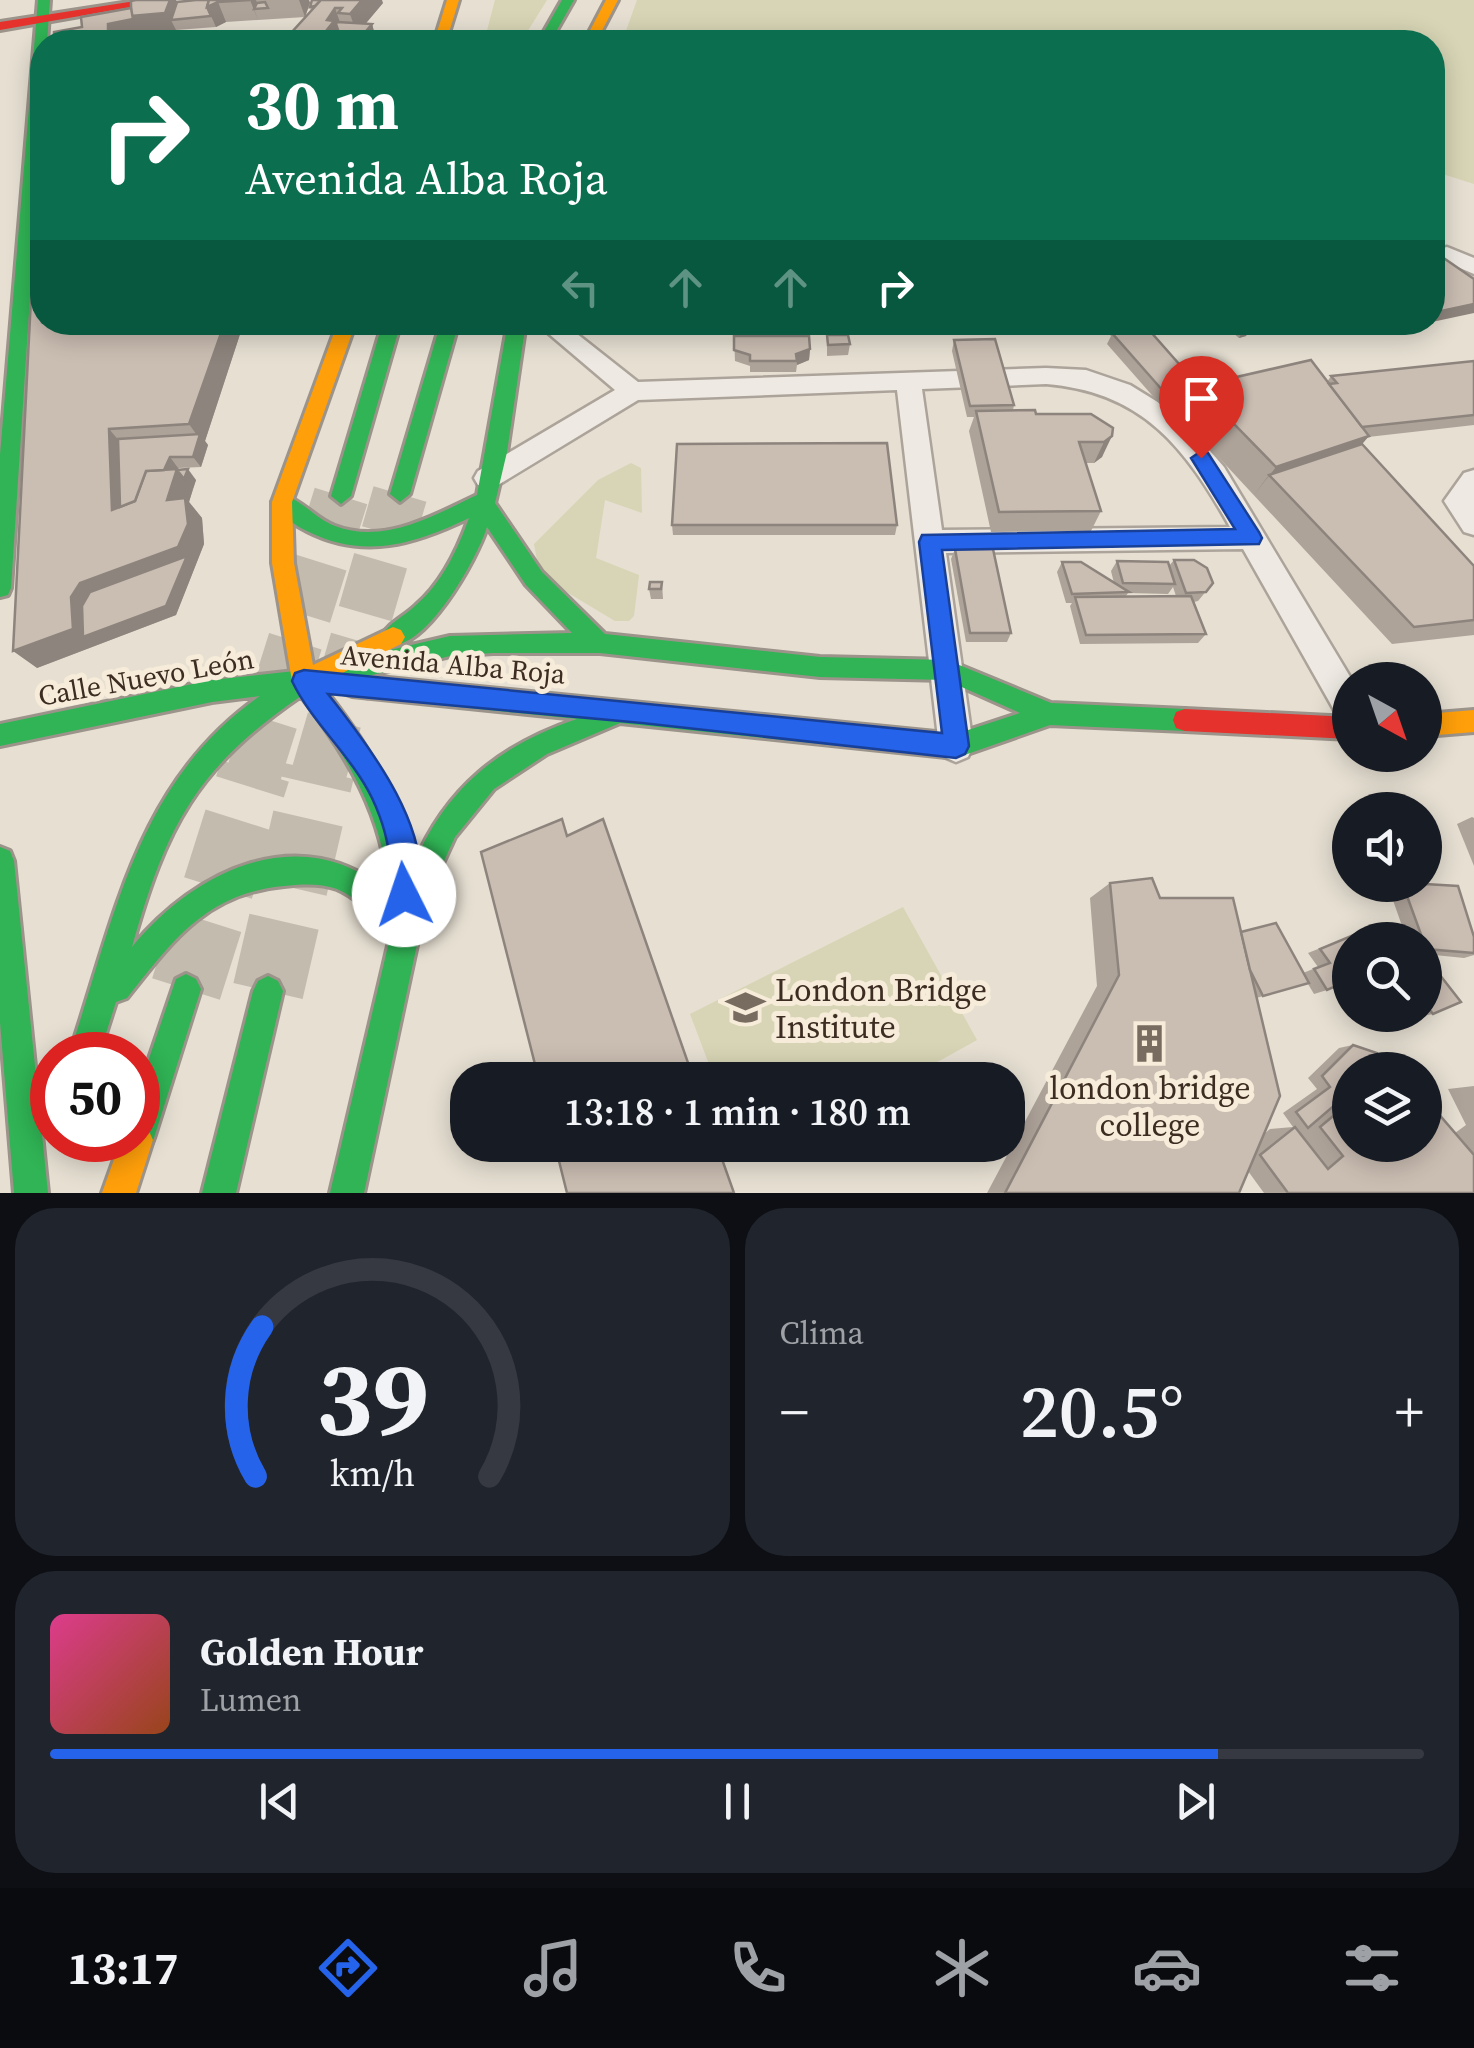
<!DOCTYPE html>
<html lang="es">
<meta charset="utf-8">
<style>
:root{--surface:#171b24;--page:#20242c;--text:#f1f3f6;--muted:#9ea1a6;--line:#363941;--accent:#2563eb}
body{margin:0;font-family:"Source Serif 4",serif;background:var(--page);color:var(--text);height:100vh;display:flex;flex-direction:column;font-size:38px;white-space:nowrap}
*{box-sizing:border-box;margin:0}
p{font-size:32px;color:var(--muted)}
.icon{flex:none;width:55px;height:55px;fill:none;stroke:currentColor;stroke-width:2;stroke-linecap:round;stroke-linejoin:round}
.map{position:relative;height:1193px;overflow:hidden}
.drawer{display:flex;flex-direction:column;gap:15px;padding:15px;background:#0d0f14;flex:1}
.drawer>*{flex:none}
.top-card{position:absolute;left:30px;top:30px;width:1415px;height:305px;border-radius:40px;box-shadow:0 5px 25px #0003;background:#0b6e4f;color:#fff;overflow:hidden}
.needle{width:65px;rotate:140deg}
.buttons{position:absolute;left:1332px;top:662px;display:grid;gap:20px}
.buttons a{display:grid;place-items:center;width:110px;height:110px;border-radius:50%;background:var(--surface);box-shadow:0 5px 25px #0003;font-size:50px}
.speed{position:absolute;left:30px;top:1032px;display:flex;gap:20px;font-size:50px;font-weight:700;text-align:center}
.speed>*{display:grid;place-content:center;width:130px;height:130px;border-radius:50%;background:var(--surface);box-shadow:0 5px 25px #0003;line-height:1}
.speed .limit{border:15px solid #d22;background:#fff;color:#111}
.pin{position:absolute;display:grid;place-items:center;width:85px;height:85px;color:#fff;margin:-102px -42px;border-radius:50% 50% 50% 0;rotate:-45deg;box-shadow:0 0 10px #0007}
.pin .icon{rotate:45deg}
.me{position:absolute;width:110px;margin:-55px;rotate:356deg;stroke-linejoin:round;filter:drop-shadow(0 0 8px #0008)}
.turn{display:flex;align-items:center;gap:35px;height:210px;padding:0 50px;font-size:45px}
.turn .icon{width:130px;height:130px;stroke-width:2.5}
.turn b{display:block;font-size:70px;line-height:85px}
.lanes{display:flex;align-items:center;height:95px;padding:0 50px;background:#0003;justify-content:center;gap:50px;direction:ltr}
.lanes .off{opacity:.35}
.big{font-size:75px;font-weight:600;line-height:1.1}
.drawer .widget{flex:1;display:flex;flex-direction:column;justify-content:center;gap:15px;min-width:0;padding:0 35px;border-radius:40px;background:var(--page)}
.drawer .dial{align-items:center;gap:0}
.dial svg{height:260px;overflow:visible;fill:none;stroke:var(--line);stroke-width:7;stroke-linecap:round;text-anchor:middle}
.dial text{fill:var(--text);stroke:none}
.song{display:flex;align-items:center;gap:30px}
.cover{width:120px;height:120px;border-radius:15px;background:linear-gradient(135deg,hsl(330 70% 55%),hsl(20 70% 35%))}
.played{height:10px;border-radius:5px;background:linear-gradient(90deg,var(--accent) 85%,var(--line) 85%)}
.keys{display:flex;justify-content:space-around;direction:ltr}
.heat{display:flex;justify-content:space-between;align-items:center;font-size:55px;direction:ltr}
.drawer .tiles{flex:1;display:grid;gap:15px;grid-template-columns:1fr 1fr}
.widget:last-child{grid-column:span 2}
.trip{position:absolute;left:450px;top:1062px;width:575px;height:100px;border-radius:40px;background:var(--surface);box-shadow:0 5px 25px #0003;font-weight:600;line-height:100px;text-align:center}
.menu{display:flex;height:160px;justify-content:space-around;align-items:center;background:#090b0e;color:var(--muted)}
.menu .icon{width:70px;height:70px}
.menu .active{color:var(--accent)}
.menu b{font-size:45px;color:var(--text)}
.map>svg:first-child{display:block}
.green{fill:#d7d5b5}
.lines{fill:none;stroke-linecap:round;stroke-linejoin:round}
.highway-tunnel-far1{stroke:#c4bbaf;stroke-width:55;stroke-dasharray:55 28;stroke-linecap:butt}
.highway-tunnel{stroke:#c4bbaf;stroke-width:71;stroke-dasharray:71 35;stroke-linecap:butt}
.lane-casing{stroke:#aca49a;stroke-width:5}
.fast-casing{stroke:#9c948a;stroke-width:6}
.slow-casing{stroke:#9c948a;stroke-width:6}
.jam-casing{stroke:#9c948a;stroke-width:6}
.lane{fill:#eeeae3;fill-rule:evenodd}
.fast{fill:#30b455;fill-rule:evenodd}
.slow{fill:#ff9f0a;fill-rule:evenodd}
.jam{fill:#e5322d;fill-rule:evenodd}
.wall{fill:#aea399;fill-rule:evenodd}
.shaded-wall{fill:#8d847d}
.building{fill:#cabdb2;stroke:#8d847d;stroke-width:2.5}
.route{fill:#2563eb;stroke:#184099;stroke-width:2.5}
.labels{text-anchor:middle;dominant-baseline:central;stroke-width:10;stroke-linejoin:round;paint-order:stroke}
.street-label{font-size:28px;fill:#3c2c21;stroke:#f6ecd9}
.near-poi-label{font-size:32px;fill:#3c2c21;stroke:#f6ecd9;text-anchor:start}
</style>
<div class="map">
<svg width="1474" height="1193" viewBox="0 0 1474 1193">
<rect width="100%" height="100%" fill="#e6dfd2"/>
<g class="green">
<path d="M495,0H547L521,42H484Z"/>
<path d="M637,0H1474V184L1433,171L1432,42H622Z"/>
<path d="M631,463L641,468L642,513L605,500L596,558L639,575L634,616L629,621H615L540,576L534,544L598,480Z"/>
<path d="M903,907L977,1040L905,1080H715L690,1014Z"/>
</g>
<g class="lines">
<g class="highway-tunnel-far1">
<path d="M254,773L341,496"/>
<path d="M319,773L400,494"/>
</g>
<g class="highway-tunnel">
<path d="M186,989L255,771"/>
<path d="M268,991L319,771"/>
</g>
<defs>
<g id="lane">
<path d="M1447,247L1474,258V274L1439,259L1436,254L1439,249Z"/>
<path d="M535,322H562L638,382L1046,368L1086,370L1130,385L1164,406L1197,436L1224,467L1352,680L1350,722L1338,717L1243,549L946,553L973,746L968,757L956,762L944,757L939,746L897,390L638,400L498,485H478L474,478L478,471L615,390ZM1046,384C1143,392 1185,447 1230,527L942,530L922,389Z"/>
<path d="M1474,470V535L1464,532L1444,501L1464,473Z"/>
</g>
<g id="fast">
<path d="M38,0H50L47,42H42V113L11,588L8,595L0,597V455Z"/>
<path d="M562,0H574L550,42H538Z"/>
<path d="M383,322H401L351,496L341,504L331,496Z"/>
<path d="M441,322H459L410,494L400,502L390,494Z"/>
<path d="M508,322H526L507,452L495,503L542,572L605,634L820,657L947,660L1051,703L1185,709L1194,712L1197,720L1194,728L1185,731L1050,725L956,758L620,723L547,754L494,789L455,837L427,898L364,1193H330L391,933C375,918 358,898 337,889C321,883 301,884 284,886C206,893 172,941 127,998L116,1002L99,1055H69C114,921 136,782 260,696L212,702L0,746V724L212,680L304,670L450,636L572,633L526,585L487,527C478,557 423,657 385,644L381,637C388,623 405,616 416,605C442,583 458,549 469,518C415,544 364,560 307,531C294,525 279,514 272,502L282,494C302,500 316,519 335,526C384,545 435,515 477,495ZM493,653H600L820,677L946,680L1020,713L956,734L368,676L450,656ZM341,683L343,693L352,696L577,719C500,745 446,788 414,864C400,796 366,741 323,687ZM301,696C348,757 383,815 389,893C302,818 195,870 132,947C166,826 196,768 301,696Z"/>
<path d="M0,847L10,851L14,861L48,1193H14L0,1022Z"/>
<path d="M186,974L196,979L201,989L154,1138L149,1149L138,1154L127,1149L123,1140H138V1091L176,979Z"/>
<path d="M268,976L278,981L283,991L236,1193H202L253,991L258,981Z"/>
</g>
<g id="slow">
<path d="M447,0H459L446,42H434Z"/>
<path d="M606,0H618L596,42H584Z"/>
<path d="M338,322H356L292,502L294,563L313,665L393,627L401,630L405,637L401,644L304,692L296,689L292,681L272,563V502Z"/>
<path d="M1474,710V732L1425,736V714Z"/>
<path d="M138,1124L148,1129L153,1140L136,1193H102L121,1140H138Z"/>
</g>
<g id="jam">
<path d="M142,0H171L0,30V22Z"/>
<path d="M1185,709L1350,717V739L1185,731L1176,728L1173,720L1176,712Z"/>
</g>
</defs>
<use href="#lane" class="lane-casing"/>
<use href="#fast" class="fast-casing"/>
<use href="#slow" class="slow-casing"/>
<use href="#jam" class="jam-casing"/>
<use href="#lane" class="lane"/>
<use href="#fast" class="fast"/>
<use href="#slow" class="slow"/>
<use href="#jam" class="jam"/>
</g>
<g class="wall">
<path d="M196,0H309L310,3L305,17L226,22L216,27L176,30L175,33L142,36L138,30L114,34V42H54L82,27L177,2Z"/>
<path d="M383,3L365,24H372L375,35L369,42H271L290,34L311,11L310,7Z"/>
<path d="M42,276L244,322L205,441L208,445L201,467L178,468V470L196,480L189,502L202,518L204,544L176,615L37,668Z"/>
<path d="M1099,322H1154L1145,325L1194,381L1188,392L1178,394L1187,404L1197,386L1327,382L1331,376L1474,361V425L1368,437L1362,444L1474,566V635L1392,644L1184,420L1177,423L1165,410L1107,344L1111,336Z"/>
<path d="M1229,322H1250L1246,336L1239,338L1226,327Z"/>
<path d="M1376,322H1431L1387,332Z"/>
<path d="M827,335L850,344L848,355L827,356Z"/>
<path d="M734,336L810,349L809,360L797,365L796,372H750V366L735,361Z"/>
<path d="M954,340L1014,405L1013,410L1113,428L1102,457L1094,463H1086L1101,511L1091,531L991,532L969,431L974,417H967L952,351Z"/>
<path d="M672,525H897L895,535H673Z"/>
<path d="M955,549L1011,633L1007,642H966L951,559Z"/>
<path d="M1174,560L1213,583L1198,601L1194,602L1206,634L1198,643L1080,644L1070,606L1072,603H1066L1057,572L1062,562L1114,583L1111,571L1117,561L1169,566ZM1173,587L1176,596H1126L1128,593L1168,594Z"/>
<path d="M662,582L663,599H651L649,589Z"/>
<path d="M1472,817L1474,818V866L1457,824Z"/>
<path d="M1110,883L1160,898L1241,932L1303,973L1318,967L1308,953L1368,929L1327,990L1314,994L1308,984L1256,998L1264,1134L1270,1129L1293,1127L1283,1113L1317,1089L1308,1078L1339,1048L1353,1045L1385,1063L1396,1061L1404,1070H1350V1145H1425V1095L1430,1105L1457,1136L1455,1133L1466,1125L1448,1089L1474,1086V1193H1264L1248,1171L1239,1193H987L1097,986L1090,898Z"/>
<path d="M1398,885H1425L1474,937V955L1464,958L1425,954V940H1407L1389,889Z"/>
<path d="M1425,962L1433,1014L1418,1017L1416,1015H1425Z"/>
</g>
<g class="shaded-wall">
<path d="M170,0H176L182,12L171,20L176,30L175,33L142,36L138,30L114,34V42H89L108,24Z"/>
<path d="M250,0H256L259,9H254L258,20Z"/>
<path d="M299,0H309L310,3L305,17Z"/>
<path d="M362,0H382L383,3L357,34L350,14Z"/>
<path d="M218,2L226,22L216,27L207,7Z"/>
<path d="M335,8L342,28L340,42H324L322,36L327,20Z"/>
<path d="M372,24L375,35L369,42H357Z"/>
<path d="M1474,304V313L1432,322V313Z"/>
<path d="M225,322H244L205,441L208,445L201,467L193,457L199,438L189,424Z"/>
<path d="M1394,322H1431L1387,332Z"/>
<path d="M1253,325L1246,336L1239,338L1245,327Z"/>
<path d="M810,349L809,360L797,365L796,354Z"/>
<path d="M1194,381L1188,392L1168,397L1171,386Z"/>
<path d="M1191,409L1184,420L1177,423L1184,412Z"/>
<path d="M109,429L163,492L112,510Z"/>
<path d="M1112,436L1102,457L1094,463L1104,442Z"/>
<path d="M1369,436L1344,465L1269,475L1254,495L1276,467Z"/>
<path d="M170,457L178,468V470L193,489L189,502L202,518L204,544L176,615L37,668L13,651L71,597L80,583L167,500L164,470Z"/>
<path d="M188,469L196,480L193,489L184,479Z"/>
</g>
<g class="building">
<path d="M136,0H170L165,13L131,16V1Z"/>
<path d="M196,0H209L207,7L211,16L171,20L177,2Z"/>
<path d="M209,0H250L218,2L207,7Z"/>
<path d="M312,0H321L315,6L310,7Z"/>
<path d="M321,0H362L350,14L338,13L342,8H335L327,20L334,21L322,36L292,34L316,38L311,42H271L277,35L290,34Z"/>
<path d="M265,2L268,8L254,9L257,3Z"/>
<path d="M131,8L133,19L108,24V39L89,42H54V32L82,27L81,17Z"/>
<path d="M337,22L372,24L357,42H328L338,30L336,24Z"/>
<path d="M42,226V260H40L41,240L35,242L36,228Z"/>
<path d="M1432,250L1474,279V304L1432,313Z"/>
<path d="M42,276V322H225L189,424L109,429L112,510L135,501L146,471L177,469L167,500L185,498L188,524L178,547L80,583L71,597L73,629L13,651L32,279Z"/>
<path d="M1114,322H1142L1194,381L1171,386L1191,409L1184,412L1171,400L1112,333L1121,330Z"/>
<path d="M1240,322H1250L1253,325L1245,327Z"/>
<path d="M827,335H848L850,344L828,345Z"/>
<path d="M734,336H809L810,349L796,354L797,361H750V355L734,350Z"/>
<path d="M995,339L1014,405L970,406L954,340Z"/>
<path d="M1311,360L1369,436L1276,467L1197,386Z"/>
<path d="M1474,361V415L1362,427L1329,384L1337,383L1331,376Z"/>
<path d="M1035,410L1036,414H1091L1113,428L1112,436L1104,442H1079L1101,511L999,512L976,411Z"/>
<path d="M200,434L193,457H170L164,470L146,471L135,501L120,507L118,439Z"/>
<path d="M887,443L897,525H672L677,444Z"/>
<path d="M1362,444L1474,566V620L1414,627L1269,475Z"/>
<path d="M188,469L184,479L177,470Z"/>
<path d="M955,549H993L1011,633H970Z"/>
<path d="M187,556L166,606L83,637L82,606L90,592Z"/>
<path d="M1174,560H1194L1207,568L1213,583L1206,592L1186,593Z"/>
<path d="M1117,561L1168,562L1175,584L1123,583Z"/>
<path d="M1062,562H1081L1129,592L1072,594Z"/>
<path d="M650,582H662L661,589H649Z"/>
<path d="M1191,596L1206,634L1086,635L1075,597Z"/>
<path d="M562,819L567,836L603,819L694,1080H539L481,852Z"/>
<path d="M1152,878L1160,898H1233L1280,1096L1239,1193H1005L1119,975L1110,883Z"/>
<path d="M1425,884L1458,886L1474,937V953L1426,949L1425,940H1423L1403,885Z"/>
<path d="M1276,923L1309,983L1263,996L1250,970L1241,932Z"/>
<path d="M1368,929L1376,940H1350V980L1327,990L1314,969L1330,963L1320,949Z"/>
<path d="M1429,961L1461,1002L1433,1014L1425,1004V962Z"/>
<path d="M1353,1045L1377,1053L1388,1066L1396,1061L1404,1070H1350V1092L1308,1128L1296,1112L1330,1087L1322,1076Z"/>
<path d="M1425,1095L1432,1104L1430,1105H1425Z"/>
<path d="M1350,1102V1145H1425V1108L1430,1104L1474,1155V1193H1288L1260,1155L1295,1127L1328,1169L1343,1156L1320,1127Z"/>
<path d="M555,1145H717L734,1193H567Z"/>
</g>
<path class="route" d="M1201,451L1208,453L1259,532L1262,538L1259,544L942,550L969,746L965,754L956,758L642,723L328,694C367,743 442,839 414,905L404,909L394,905C389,892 391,880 390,866C389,843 382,819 372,798C351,755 312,723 292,681L295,673L304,670L942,733L919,542L922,535L1235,529L1191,458Z"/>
<defs>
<symbol id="school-bare" viewBox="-9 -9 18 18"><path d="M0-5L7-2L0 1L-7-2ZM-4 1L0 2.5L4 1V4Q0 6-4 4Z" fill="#786b5f" stroke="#f6ecd9" stroke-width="2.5" paint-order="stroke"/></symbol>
<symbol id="building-bare" viewBox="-9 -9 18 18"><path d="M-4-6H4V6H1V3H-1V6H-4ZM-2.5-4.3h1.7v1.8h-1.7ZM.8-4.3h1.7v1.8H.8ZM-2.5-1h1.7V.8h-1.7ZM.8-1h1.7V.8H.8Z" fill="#786b5f" stroke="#f6ecd9" stroke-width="2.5" paint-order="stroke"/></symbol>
</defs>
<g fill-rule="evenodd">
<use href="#school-bare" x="718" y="980" width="55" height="55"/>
<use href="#building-bare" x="1122" y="1016" width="55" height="55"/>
</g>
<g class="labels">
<g class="street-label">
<text transform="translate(453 664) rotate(5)">Avenida Alba Roja</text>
<text transform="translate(146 677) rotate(-10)">Calle Nuevo León</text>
</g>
<g class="near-poi-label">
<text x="775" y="990">London Bridge<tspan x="775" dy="37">Institute</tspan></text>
<text x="1150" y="1088" text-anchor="middle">london bridge<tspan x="1150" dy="37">college</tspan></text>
</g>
</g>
</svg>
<div class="buttons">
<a><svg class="needle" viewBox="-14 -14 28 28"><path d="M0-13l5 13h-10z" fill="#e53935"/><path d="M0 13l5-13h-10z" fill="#9ea1a6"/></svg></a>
<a><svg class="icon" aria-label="sound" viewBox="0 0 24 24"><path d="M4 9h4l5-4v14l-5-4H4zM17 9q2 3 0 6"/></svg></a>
<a><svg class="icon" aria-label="search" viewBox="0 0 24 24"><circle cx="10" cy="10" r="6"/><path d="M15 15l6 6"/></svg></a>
<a><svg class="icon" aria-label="layers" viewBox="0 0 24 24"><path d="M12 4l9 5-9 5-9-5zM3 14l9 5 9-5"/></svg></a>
</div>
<div class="speed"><div class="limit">50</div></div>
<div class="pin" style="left:1201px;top:458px;background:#d93025"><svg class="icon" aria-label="arrive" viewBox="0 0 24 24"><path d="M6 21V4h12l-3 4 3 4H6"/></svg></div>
<svg class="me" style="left:404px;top:895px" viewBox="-20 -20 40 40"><circle r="19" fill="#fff"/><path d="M0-13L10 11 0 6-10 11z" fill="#2563eb"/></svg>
<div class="trip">13:18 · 1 min · 180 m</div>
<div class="top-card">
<div class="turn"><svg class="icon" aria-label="right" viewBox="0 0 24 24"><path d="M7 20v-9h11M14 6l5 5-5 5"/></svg><div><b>30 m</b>Avenida Alba Roja</div></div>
<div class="lanes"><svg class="icon off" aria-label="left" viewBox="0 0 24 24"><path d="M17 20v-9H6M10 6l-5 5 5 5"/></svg><svg class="icon off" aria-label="ahead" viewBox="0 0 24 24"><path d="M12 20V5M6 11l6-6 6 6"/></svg><svg class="icon off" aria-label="ahead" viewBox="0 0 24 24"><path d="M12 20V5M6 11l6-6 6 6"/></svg><svg class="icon" aria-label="right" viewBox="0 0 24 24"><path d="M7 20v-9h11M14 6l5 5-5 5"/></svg></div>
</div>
</div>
<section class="drawer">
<div class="tiles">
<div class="widget dial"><svg viewBox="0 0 100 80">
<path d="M14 69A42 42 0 1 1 86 69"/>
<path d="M14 69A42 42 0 0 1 16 23" stroke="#2563eb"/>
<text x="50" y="56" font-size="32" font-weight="700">39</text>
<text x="50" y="72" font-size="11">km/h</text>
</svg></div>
<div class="widget"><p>Clima</p>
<div class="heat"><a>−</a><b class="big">20.5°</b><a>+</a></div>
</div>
<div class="widget">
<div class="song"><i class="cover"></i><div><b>Golden Hour</b><p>Lumen</p></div></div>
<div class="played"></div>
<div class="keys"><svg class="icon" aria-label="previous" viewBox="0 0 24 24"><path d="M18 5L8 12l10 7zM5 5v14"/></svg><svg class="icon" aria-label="pause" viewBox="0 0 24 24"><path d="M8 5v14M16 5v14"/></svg><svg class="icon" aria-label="next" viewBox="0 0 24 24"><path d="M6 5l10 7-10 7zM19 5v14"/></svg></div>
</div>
</div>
</section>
<nav class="menu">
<b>13:17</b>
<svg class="icon active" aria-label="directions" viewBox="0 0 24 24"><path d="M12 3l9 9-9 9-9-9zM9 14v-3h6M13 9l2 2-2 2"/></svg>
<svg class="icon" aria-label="music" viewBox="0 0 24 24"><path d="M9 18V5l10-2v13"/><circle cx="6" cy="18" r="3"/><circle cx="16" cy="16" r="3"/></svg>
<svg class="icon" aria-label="phone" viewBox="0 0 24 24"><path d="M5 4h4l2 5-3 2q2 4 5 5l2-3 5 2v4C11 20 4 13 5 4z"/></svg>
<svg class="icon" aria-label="climate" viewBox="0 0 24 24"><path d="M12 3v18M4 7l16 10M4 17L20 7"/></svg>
<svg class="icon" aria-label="car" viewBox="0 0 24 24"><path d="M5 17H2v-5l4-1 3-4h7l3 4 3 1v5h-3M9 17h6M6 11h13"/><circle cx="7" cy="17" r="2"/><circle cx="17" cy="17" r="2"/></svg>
<svg class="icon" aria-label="filters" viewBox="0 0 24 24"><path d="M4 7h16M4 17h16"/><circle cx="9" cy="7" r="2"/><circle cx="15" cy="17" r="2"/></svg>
</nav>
